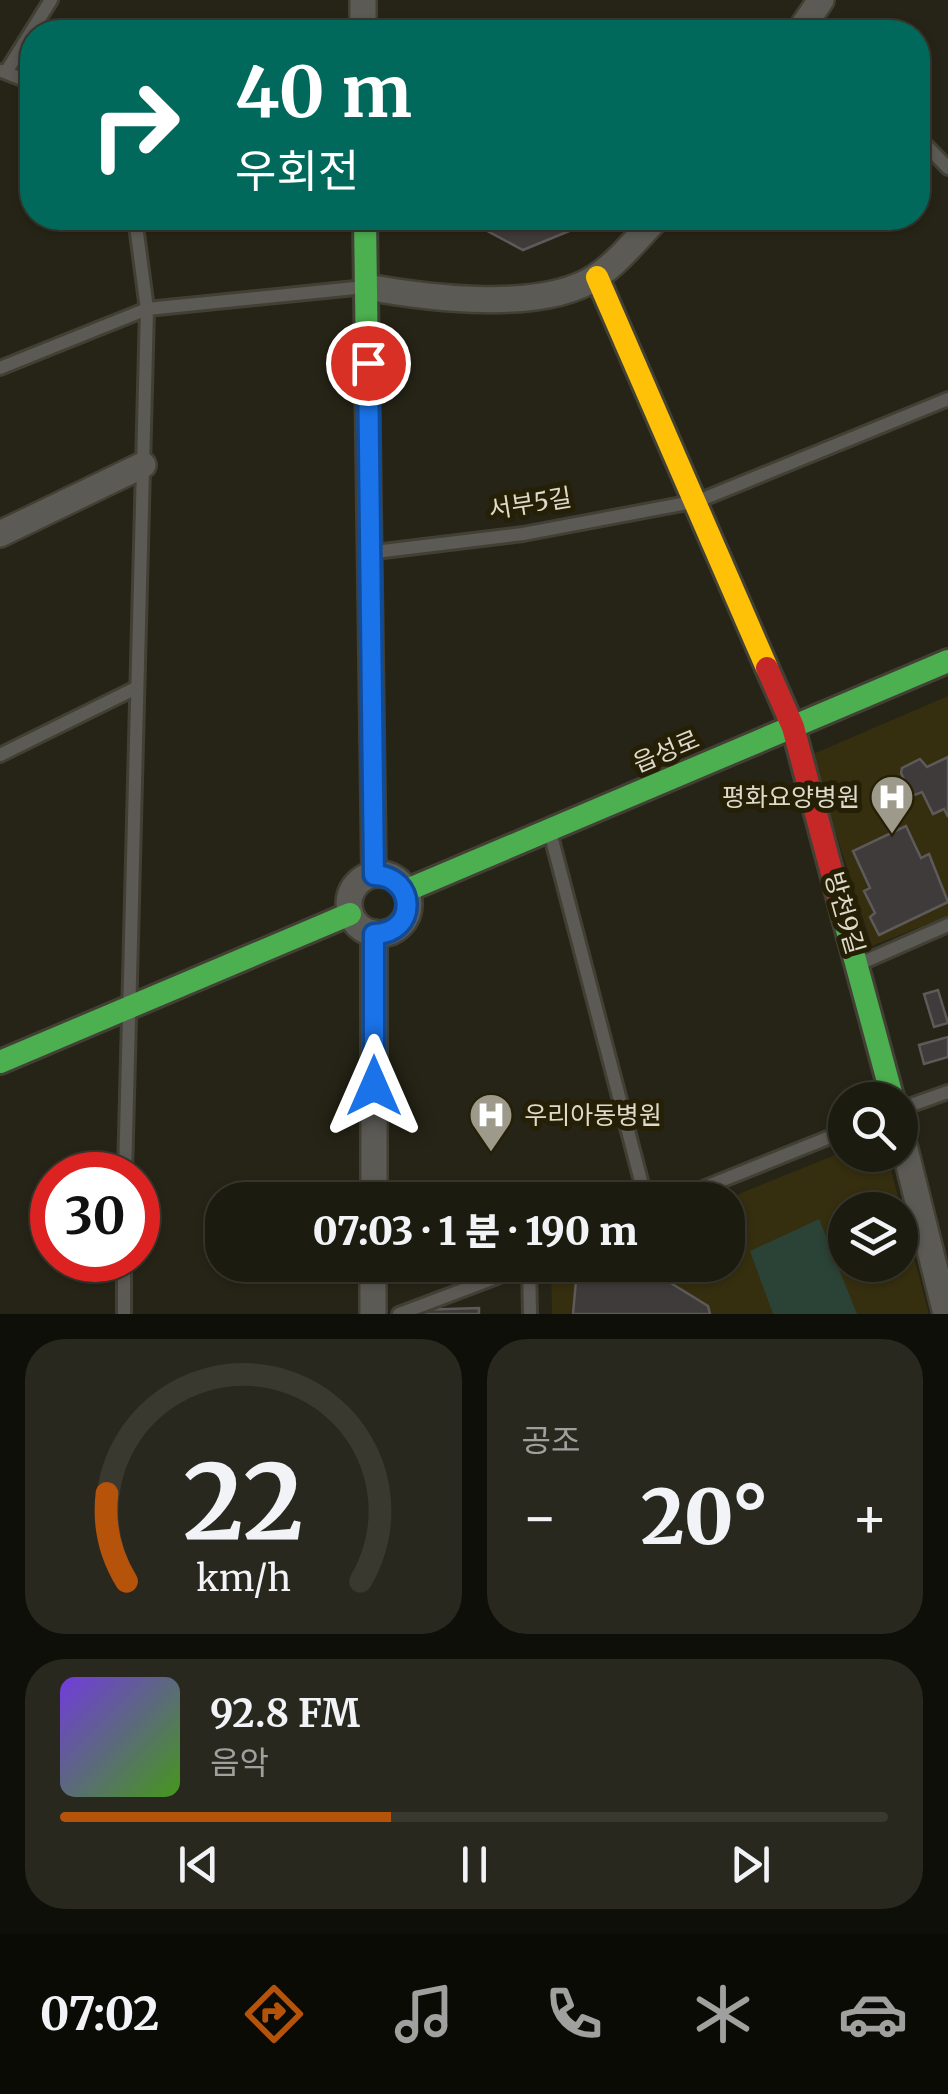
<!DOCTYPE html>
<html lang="ko">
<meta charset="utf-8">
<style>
:root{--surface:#1c1b10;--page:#29281e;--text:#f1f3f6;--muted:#a0a19f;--line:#3a3930;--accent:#b45309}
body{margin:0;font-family:Merriweather,"Noto Sans KR",serif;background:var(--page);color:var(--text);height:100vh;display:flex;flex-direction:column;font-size:38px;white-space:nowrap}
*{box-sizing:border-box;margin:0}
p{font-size:32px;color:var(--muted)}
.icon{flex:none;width:55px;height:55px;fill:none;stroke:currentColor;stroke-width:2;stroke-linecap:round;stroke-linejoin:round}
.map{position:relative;height:1314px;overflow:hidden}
.panel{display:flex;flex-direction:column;gap:25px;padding:25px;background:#0f0f09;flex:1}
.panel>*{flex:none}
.banner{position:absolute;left:20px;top:20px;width:910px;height:210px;border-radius:40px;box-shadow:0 2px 8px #0004,0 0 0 2px var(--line);background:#00695c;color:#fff;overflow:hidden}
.tools{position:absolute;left:828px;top:1082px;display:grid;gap:20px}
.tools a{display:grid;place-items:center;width:90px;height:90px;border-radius:50%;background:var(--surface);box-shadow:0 2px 8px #0004,0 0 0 2px var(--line);font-size:50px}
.speed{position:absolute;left:30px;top:1152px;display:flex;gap:20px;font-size:50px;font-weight:700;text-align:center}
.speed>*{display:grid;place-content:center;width:130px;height:130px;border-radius:50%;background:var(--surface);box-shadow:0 2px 8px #0004,0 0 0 2px var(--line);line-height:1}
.speed .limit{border:15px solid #d22;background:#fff;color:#111}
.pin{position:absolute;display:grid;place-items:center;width:85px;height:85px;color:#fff;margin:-42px;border:5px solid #fff;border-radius:50%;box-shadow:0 2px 10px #0007}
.me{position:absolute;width:110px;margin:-55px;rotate:0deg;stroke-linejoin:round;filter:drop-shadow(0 0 8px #0008)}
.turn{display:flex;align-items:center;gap:35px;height:210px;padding:0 50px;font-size:45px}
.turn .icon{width:130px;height:130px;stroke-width:2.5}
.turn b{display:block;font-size:70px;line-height:85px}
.big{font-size:75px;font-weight:800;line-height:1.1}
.panel .card{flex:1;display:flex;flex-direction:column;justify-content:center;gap:15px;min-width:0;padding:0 35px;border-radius:40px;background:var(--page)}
.panel .dial{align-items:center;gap:0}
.dial svg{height:260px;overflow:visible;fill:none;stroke:var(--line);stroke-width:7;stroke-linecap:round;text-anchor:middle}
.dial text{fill:var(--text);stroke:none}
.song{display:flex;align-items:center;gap:30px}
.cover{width:120px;height:120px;border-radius:15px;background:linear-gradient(135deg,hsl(260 70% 55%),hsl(100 70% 35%))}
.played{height:10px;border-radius:5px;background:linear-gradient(90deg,var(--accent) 40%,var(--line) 40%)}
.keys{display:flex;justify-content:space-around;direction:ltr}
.heat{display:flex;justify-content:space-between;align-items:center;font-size:55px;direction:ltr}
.panel .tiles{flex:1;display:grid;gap:25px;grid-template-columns:1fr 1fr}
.card:last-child{grid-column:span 2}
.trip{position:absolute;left:205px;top:1182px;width:540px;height:100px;border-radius:40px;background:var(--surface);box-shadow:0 2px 8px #0004,0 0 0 2px var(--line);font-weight:800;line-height:100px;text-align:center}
.dock{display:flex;height:160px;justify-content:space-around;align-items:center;background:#0b0b06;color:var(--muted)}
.dock .icon{width:70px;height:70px}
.dock .active{color:var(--accent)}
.dock b{font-size:45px;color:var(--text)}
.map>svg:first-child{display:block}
.built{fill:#352e0f;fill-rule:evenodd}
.green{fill:#2b4236}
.building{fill:#3e3b3a;stroke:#5d5a59;stroke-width:2.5}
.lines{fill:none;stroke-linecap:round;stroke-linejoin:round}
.lane-casing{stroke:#424035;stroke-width:18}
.street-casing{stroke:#424035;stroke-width:30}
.fast-casing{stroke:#424035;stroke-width:28}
.slow-casing{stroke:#424035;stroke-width:28}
.jam-casing{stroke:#424035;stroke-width:28}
.lane{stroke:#5c5a55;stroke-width:12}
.street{stroke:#5c5a55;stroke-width:25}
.fast{stroke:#4caf50;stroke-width:22}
.slow{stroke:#ffc107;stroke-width:22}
.jam{stroke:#c62828;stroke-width:22}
.route-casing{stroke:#114b97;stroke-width:25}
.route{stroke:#1a73e8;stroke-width:18}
.labels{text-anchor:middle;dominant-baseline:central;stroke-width:10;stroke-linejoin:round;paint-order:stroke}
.street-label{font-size:25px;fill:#dddacb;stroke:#241f05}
.poi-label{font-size:25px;fill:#dddacb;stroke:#241f05;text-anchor:end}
</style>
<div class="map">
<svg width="948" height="1314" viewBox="0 0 948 1314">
<rect width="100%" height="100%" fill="#262416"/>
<g class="built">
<path d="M948,696V916L872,946L811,755Z"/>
<path d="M845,1151V1155H887L929,1314H552L551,1269L561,1265H728V1200H724ZM845,1210H900V1265H845Z"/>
</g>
<path class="green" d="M819,1219L857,1314H773L750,1251Z"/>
<g class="building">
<path d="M427,218H569L574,229L523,250L463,218L447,229Z"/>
<path d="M948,757V817L944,809L933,814L922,792L912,796L901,773L902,768L920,759L927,767Z"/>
<path d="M906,826L921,858L929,854L948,902L879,935L870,917L875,913L864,891L870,888L853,851Z"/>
<path d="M938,990L948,1023L934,1027L924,994Z"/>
<path d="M948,1037V1057L924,1064L919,1045Z"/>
<path d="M661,1277L708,1306L710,1314H573L576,1281Z"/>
<path d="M479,1308V1314H416V1310Z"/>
</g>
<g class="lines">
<defs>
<g id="lane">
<path d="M2,71L32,83"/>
<path d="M6,72L51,0"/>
<path d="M918,137L948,168"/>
<path d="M0,368L147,309L365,287"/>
<path d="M375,552L523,534L698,501L948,399"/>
<path d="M0,755L136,688"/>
<path d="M550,832L646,1200"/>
<path d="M859,964L948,925"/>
<path d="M900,1109L948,1092"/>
<path d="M125,1175L147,309L135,218"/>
<path d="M673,1200L845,1131"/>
<path d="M529,1265L530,1314"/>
<path d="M124,1314V1260"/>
<path d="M399,1314L529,1265"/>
</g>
<g id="street">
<path d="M363,0V32"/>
<path d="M799,32L821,0"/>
<path d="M367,287C428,298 542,313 596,277C619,262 638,237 657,218"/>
<path d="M0,534L143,465"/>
<circle cx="379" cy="904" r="30"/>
<path d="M900,1129L946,1314"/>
<path d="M374,1200V933"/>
<path d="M373,1314V1265"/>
</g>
<g id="fast">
<path d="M365,218L374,875"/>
<path d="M405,891L948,661"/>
<path d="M843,915L893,1100"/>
<path d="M0,1062L350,914"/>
</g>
<path id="slow" d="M597,277L767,668"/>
<path id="jam" d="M767,668L793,727L843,915"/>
</defs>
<use href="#lane" class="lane-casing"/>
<use href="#street" class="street-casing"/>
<use href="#fast" class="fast-casing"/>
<use href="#slow" class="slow-casing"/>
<use href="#jam" class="jam-casing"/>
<use href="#lane" class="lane"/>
<use href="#street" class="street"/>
<use href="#fast" class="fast"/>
<use href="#slow" class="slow"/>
<use href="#jam" class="jam"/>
</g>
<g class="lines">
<defs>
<path id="route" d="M368,363L374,875C417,876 418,934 374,934V1086"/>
</defs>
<use href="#route" class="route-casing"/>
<use href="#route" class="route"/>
</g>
<defs>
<symbol id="hospital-pin" viewBox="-11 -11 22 30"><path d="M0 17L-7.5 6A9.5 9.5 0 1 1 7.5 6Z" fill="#9d9a8c" stroke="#241f05"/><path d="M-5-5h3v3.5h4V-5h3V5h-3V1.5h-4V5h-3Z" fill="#fff"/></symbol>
</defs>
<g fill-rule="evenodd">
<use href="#hospital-pin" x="867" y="772" width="50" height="68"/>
<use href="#hospital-pin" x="466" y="1090" width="50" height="68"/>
</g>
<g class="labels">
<g class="street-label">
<text transform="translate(530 503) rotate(-9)">서부5길</text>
<text transform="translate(666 751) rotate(-23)">읍성로</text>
<text transform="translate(845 913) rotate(74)">방천9길</text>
</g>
<g class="poi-label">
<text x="860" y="797">평화요양병원</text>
<text x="524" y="1115" text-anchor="start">우리아동병원</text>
</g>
</g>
</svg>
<div class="tools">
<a><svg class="icon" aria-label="search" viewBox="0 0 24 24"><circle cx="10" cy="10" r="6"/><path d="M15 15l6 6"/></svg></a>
<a><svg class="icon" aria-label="layers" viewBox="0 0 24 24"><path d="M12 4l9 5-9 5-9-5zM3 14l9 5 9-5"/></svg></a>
</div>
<div class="speed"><div class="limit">30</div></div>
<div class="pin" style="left:368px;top:363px;background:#d93025"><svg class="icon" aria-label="arrive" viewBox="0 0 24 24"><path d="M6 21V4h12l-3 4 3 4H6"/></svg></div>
<svg class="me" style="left:374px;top:1086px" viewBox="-20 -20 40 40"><path d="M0-17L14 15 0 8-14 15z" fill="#1a73e8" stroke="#fff" stroke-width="4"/></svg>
<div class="trip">07:03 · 1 분 · 190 m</div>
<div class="banner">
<div class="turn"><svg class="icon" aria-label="right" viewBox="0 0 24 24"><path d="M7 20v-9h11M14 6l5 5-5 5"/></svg><div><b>40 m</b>우회전</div></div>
</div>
</div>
<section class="panel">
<div class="tiles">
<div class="card dial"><svg viewBox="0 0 100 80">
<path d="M14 69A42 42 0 1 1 86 69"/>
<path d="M14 69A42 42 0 0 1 8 42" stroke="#b45309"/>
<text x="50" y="56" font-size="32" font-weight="700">22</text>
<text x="50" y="72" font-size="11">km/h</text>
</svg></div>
<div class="card"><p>공조</p>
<div class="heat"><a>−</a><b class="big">20°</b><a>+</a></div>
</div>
<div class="card">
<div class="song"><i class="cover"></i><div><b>92.8 FM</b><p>음악</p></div></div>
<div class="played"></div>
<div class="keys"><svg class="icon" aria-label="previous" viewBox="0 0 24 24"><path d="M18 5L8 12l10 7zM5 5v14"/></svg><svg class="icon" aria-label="pause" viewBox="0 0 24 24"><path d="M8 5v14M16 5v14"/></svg><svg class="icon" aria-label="next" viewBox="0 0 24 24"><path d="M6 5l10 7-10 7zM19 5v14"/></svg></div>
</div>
</div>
</section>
<nav class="dock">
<b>07:02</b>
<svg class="icon active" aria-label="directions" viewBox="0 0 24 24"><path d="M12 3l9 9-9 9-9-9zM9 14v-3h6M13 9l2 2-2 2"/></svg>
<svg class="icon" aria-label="music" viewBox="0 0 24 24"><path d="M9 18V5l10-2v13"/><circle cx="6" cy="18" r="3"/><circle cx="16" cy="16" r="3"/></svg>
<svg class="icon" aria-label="phone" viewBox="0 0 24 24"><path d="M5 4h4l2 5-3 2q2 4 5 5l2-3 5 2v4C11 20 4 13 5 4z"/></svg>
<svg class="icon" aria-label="climate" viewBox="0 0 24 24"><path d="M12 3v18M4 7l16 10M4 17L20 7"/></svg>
<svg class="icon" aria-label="car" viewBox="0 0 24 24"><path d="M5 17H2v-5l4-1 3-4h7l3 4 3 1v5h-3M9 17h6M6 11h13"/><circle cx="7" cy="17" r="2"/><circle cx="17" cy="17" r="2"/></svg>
</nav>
